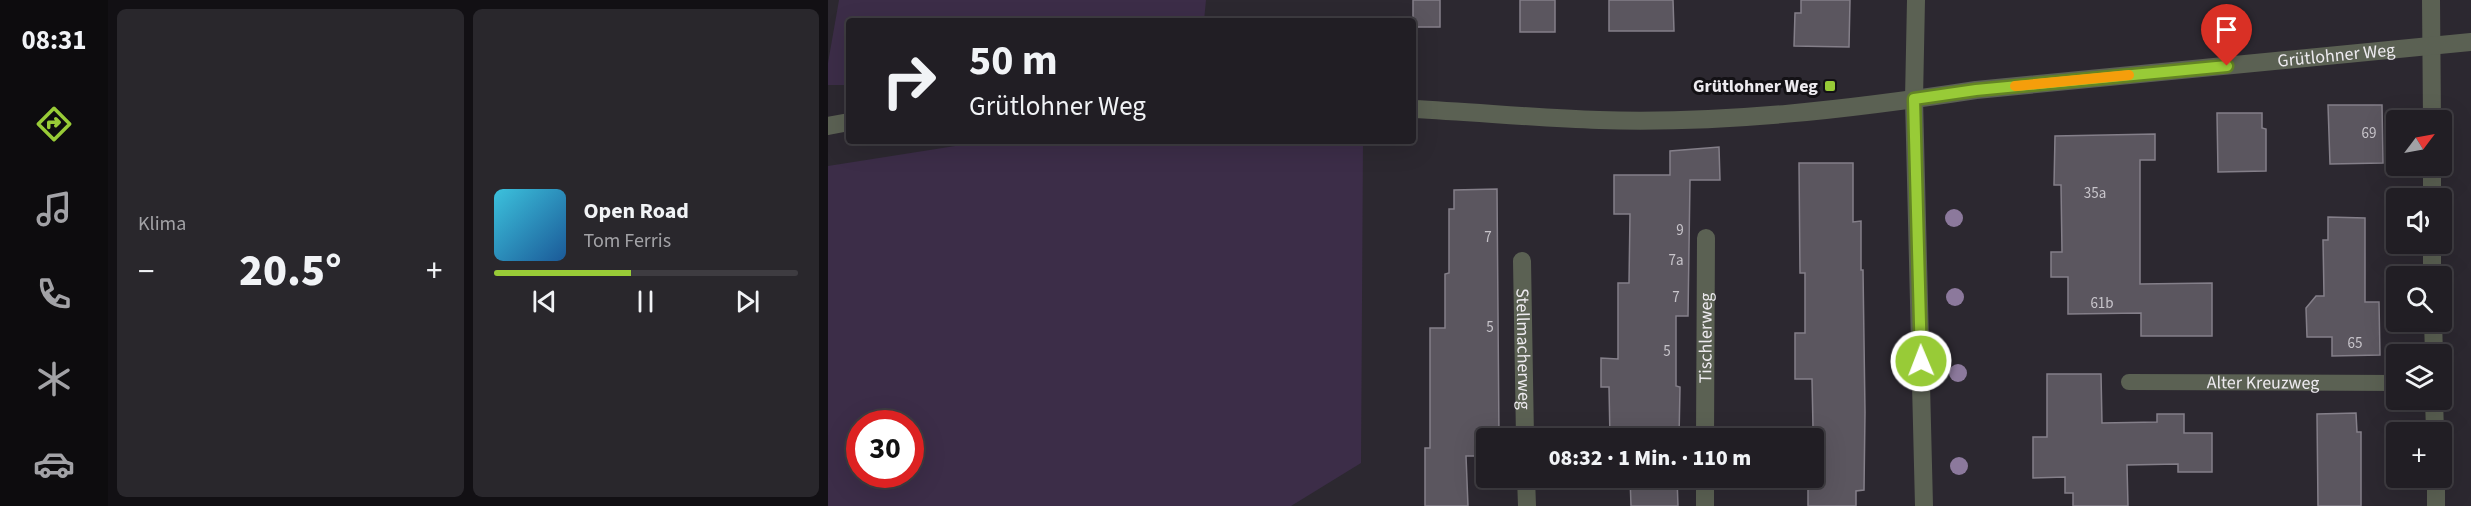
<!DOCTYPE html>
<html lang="de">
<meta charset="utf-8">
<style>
:root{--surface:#211e24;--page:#29272c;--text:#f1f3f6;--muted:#a2a2a6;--line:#3e3c41;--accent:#98cb37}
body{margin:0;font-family:"Source Sans 3",sans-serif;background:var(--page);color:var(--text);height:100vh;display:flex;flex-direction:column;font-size:22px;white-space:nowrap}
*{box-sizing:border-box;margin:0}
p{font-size:20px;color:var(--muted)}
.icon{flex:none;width:33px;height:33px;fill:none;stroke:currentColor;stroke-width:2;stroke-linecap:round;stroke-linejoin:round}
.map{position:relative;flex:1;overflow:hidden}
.drawer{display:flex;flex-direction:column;gap:9px;padding:9px;background:#121014;width:720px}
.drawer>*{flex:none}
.hud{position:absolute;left:18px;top:18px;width:570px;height:126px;border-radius:6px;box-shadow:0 6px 24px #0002,0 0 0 2px var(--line);background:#211e24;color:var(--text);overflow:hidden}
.needle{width:39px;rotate:58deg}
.tools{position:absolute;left:1558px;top:110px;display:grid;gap:12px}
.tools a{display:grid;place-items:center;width:66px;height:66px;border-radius:6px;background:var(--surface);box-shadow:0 6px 24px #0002,0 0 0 2px var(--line);font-size:30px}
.speed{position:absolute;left:18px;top:410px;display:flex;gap:12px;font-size:30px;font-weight:700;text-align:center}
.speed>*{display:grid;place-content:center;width:78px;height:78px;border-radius:50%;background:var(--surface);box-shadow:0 6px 24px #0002,0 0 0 2px var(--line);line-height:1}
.speed .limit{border:9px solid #d22;background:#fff;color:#111}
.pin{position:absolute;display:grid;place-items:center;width:51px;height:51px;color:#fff;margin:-62px -26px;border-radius:50% 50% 50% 0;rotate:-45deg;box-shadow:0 0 6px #0007}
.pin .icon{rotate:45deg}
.me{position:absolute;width:66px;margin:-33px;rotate:359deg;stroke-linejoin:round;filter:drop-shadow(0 0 4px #0008)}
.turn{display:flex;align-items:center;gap:21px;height:126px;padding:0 24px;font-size:27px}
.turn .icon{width:78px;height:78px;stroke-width:2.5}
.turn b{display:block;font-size:42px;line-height:51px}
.big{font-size:45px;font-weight:800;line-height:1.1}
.drawer .widget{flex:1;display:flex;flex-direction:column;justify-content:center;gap:9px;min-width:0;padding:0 21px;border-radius:9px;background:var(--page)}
.song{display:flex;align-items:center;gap:18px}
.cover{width:72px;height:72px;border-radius:9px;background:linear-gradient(135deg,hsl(190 70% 55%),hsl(210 70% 35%))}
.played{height:6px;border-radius:3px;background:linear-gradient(90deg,var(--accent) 45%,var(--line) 45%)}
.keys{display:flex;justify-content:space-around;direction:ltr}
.heat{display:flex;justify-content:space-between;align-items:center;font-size:33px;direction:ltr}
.drawer .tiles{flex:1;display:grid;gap:9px;grid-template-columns:repeat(2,1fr)}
.trip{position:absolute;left:648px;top:428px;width:348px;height:60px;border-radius:6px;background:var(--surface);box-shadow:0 6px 24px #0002,0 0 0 2px var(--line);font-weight:800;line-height:60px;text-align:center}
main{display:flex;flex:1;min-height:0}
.dock{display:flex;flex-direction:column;width:108px;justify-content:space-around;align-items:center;background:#0d0c0e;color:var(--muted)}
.dock .icon{width:42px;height:42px}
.dock .on{color:var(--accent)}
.dock b{font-size:27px;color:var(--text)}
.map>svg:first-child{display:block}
.green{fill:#3c2d48;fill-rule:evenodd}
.building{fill:#5b565f;stroke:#847f89;stroke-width:1.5}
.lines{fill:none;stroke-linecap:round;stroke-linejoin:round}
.lane{stroke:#5b6153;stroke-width:16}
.street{stroke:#5b6153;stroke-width:18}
.tree{fill:#8c799c}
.route-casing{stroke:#638424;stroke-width:15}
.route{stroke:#98cb37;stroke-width:10}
.slow{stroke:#f59e0b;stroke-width:10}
.poi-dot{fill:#98cb37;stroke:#131115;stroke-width:2}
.labels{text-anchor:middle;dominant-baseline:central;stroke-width:6;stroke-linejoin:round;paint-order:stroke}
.number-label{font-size:15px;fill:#c8c5cb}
.street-label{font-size:18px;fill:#edeaef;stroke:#131115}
.poi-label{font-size:18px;font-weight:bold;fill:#edeaef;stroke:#131115;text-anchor:end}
</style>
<main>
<nav class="dock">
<b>08:31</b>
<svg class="icon on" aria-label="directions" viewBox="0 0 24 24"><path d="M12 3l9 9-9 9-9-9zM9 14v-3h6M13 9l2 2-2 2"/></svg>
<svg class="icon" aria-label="music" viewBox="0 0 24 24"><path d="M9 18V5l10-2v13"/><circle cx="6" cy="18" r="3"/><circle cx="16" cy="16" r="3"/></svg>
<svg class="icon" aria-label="phone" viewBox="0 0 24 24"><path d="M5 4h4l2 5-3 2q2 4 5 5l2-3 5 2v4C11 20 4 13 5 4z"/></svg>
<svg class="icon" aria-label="climate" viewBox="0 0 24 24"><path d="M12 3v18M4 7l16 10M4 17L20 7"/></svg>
<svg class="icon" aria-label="car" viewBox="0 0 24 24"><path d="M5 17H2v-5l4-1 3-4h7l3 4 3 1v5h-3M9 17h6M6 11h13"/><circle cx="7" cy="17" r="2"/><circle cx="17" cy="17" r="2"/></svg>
</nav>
<section class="drawer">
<div class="tiles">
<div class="widget"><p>Klima</p>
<div class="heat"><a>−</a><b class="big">20.5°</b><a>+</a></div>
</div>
<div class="widget">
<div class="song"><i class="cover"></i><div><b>Open Road</b><p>Tom Ferris</p></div></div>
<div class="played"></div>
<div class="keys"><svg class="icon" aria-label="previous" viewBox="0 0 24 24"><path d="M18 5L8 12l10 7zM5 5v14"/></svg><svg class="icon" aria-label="pause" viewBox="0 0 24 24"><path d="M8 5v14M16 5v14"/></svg><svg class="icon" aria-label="next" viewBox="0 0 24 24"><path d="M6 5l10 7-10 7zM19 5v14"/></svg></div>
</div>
</div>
</section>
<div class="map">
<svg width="1643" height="506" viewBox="0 0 1643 506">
<rect width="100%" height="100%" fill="#2c2830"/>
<g class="green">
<path d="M11,0H378L376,21H21V85H0V63Z"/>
<path d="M159,141H535L533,463L463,506H0V166ZM32,423H82V474H32Z"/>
</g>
<g class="building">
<rect x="585" y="0" width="27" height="27"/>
<rect x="692" y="0" width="35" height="32"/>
<path d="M781,0H845L846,31H781Z"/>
<path d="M973,0H1022L1021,47L966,46L967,13H973Z"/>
<path d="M1500,105H1554L1555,163L1502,164Z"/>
<path d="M1389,113H1434V128L1438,129V171L1390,172Z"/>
<path d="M1327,134V160H1312V284L1384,283V336H1313V313L1240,314V277H1223V252H1234L1233,185H1226L1227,136Z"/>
<path d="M891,147L892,180H862L860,316H848V386L852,387L851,438H782L781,387H773V358L790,359V283H801L802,214H786V175H842V151Z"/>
<path d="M971,163H1025V222L1033,221V270H1035L1037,412L1036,490L1028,491V506H980V477H986L984,379H967V333H977V273H972Z"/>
<path d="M669,189L671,438H658V456H638L640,506H597V448H602V328H617V274L621,273V209H626V190Z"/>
<path d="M1500,217L1537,218V302H1551L1552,355L1504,356V337H1479L1478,308L1488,296H1496L1495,240H1500Z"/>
<path d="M1219,374H1273L1274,423L1329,422V414H1356V433H1384V472H1350V464L1299,465L1300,506H1245V493H1237V477L1205,478V437H1219Z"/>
<path d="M1528,413L1529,432H1533V506H1490L1489,414Z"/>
<path d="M802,477H849L850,506H803Z"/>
</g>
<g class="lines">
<path class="lane" id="s1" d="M1301,382L1569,383"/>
<g class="street">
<path d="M1088,0L1086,99L1096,506"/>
<path d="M1603,0L1604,120"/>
<path id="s2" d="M585,109C647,112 709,118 771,120C897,124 1024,109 1148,90L1643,42"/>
<path d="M0,126L21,122"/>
<path d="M1604,165V198"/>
<path d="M1604,243V276"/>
<path id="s3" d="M694,261L697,438"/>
<path d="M1605,321L1606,354"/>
<path d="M1606,399L1607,432"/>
<path id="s4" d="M877,438L878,238"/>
<path d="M698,477L699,506"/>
<path d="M1608,477V506"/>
<path d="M877,506V477"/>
</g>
</g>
<g class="tree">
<circle cx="1126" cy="218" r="9"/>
<circle cx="1127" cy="297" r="9"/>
<circle cx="1130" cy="373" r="9"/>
<circle cx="1131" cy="466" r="9"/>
</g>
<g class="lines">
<defs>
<path id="route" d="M1093,361L1086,99L1148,90L1399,66"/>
</defs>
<use href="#route" class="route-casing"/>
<use href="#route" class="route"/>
<path class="slow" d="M1187,86L1301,75"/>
</g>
<rect class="poi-dot" x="996" y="80" width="12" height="12" rx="3"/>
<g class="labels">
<g class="number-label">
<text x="1541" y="133">69</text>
<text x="1267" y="193">35a</text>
<text x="852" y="230">9</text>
<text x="660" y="237">7</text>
<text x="848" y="260">7a</text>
<text x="848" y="297">7</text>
<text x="1274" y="303">61b</text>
<text x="662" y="327">5</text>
<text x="1527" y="343">65</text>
<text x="839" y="351">5</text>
</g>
<g class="street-label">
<text stroke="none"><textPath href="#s2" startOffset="927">Grütlohner Weg</textPath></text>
<text stroke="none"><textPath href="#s4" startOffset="100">Tischlerweg</textPath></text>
<text stroke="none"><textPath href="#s3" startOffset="88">Stellmacherweg</textPath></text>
<text stroke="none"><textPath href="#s1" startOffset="134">Alter Kreuzweg</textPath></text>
</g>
<g class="poi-label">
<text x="990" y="86">Grütlohner Weg</text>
</g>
</g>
</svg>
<div class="tools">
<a><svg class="needle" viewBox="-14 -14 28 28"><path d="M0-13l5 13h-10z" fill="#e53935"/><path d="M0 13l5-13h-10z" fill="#a2a2a6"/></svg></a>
<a><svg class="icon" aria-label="sound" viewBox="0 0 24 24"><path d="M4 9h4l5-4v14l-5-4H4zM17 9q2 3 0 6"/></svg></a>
<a><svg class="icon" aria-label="search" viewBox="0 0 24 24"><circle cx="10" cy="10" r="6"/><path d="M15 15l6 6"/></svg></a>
<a><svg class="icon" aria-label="layers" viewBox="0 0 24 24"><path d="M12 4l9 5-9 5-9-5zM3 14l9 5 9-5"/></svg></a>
<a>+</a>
</div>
<div class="speed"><div class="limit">30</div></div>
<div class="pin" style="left:1399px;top:66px;background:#d93025"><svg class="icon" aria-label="arrive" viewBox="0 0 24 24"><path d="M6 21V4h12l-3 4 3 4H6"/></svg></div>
<svg class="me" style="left:1093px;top:361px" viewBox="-20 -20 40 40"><circle r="17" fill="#98cb37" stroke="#fff" stroke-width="3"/><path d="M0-11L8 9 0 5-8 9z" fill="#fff"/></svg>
<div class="trip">08:32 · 1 Min. · 110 m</div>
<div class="hud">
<div class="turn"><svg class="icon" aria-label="right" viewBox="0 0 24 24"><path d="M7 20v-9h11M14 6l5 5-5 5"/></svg><div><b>50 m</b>Grütlohner Weg</div></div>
</div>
</div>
</main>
